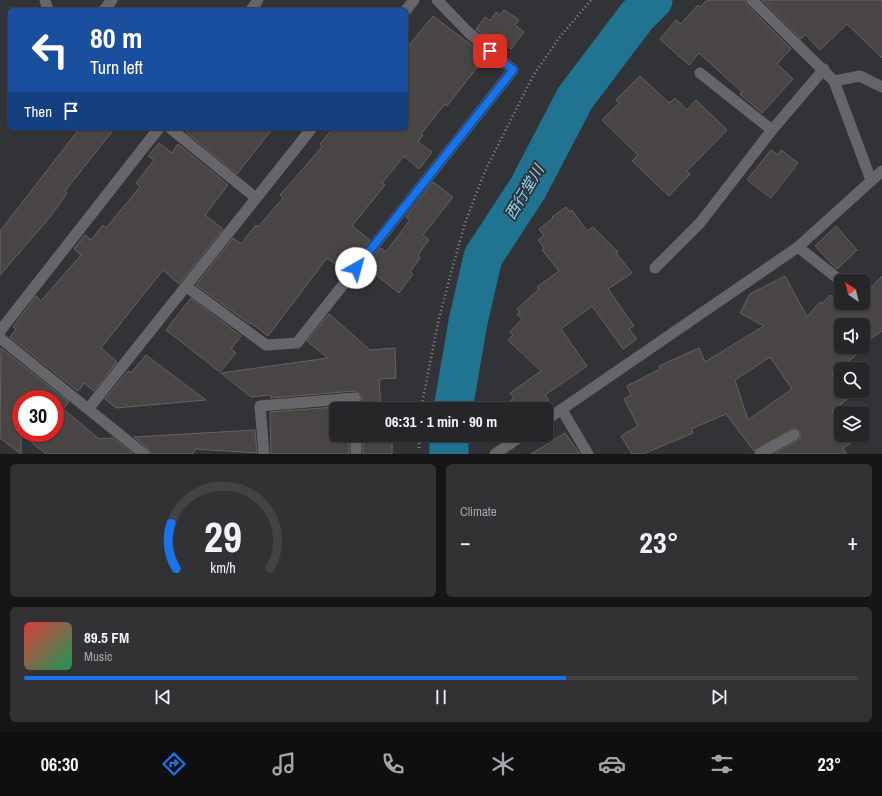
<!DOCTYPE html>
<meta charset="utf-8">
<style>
:root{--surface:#262628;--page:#323234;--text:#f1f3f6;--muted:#a4a5a8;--line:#424345;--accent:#1a73e8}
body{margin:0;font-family:"Archivo Narrow","Noto Sans JP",sans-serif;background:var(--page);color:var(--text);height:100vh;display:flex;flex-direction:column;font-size:15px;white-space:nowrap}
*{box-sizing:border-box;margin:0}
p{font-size:13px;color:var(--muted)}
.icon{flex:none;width:22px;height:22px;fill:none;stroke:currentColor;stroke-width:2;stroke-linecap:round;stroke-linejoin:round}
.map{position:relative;height:454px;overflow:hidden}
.details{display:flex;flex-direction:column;gap:10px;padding:10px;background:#151516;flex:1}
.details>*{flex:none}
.hud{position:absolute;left:8px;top:8px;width:400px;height:122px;border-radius:6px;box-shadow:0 1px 3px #0004,0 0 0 1px var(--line);background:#1a4fa0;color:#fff;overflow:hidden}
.needle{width:26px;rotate:325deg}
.controls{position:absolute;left:834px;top:274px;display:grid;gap:8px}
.controls a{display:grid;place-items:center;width:36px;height:36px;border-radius:6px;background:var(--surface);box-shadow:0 1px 3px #0004,0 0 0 1px var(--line);font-size:20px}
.speed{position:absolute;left:12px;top:390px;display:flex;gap:8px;font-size:20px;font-weight:700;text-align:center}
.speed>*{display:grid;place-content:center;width:52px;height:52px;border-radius:50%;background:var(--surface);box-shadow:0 1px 3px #0004,0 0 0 1px var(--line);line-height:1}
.speed .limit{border:6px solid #d22;background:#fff;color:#111}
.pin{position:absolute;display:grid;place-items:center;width:34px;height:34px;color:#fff;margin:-17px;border-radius:8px;box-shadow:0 2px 6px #0006}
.me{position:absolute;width:44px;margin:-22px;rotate:38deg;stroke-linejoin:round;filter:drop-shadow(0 0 3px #0008)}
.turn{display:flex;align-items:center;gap:14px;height:84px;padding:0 16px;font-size:18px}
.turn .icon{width:52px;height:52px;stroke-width:2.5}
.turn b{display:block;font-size:28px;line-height:34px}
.then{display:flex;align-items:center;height:38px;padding:0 16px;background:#0003;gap:8px;font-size:15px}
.big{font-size:30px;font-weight:800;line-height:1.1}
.details .tile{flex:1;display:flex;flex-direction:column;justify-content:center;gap:6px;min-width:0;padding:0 14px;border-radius:6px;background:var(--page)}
.details .dial{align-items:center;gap:0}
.dial svg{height:104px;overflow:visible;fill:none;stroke:var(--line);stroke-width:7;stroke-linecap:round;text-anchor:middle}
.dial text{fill:var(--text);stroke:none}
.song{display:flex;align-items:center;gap:12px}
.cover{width:48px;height:48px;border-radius:6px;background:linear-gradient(135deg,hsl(0 70% 55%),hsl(150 70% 35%))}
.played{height:4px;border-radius:2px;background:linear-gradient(90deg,var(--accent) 65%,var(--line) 65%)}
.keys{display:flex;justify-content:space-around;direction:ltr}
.heat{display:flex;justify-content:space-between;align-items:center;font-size:22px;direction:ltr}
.details .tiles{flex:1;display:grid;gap:10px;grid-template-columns:1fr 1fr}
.tile:last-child{grid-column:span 2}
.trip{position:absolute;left:329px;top:402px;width:224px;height:40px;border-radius:6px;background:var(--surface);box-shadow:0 1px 3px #0004,0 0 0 1px var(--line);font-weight:800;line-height:40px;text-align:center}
.tab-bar{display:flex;height:64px;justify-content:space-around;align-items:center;background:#0f0f10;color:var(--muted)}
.tab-bar .icon{width:28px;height:28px}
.tab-bar .current{color:var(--accent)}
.tab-bar b{font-size:18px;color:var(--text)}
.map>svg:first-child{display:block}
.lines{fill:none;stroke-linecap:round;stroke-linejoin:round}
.river{stroke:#217491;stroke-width:39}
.building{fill:#494544;stroke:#666261;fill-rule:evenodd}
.path{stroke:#8b8c8e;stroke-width:2.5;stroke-dasharray:1 3;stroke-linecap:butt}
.minor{stroke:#66666a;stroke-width:11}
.route-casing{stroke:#114b97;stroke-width:10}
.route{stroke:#1a73e8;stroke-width:7}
.labels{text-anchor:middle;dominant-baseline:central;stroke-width:4;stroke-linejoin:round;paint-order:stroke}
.water-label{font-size:15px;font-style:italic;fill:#88dcff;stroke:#323336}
</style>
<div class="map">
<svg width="882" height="454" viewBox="0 0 882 454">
<rect width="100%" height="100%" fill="#323336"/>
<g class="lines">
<g class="river">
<path d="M453,409L468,322L483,257L528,188L575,98L637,16L653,0"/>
<path d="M449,435V454"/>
</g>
</g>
<g class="building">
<path d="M707,0H745L747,5L791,49L777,64L793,79L762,113L740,94L742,92L699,53L689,65L660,39L676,20L681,24L698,5L700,7Z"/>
<path d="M762,0H882V58L847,24L820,50L805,34L801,39Z"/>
<path d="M504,10L519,20L515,25L524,32L511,49L498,39L494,45L476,29L485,17L490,21L496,12L500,15Z"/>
<path d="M433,16L486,56L447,106L445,104L421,134L423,135L418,142L432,152L419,169L404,156L382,183L385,185L352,226L370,240L355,258L351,255L341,268L327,258L268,336L251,323L250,324L196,285L233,238L241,244L256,225L258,227L283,198L280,195L322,147L320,144L333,128H406V49Z"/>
<path d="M640,76L669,103L675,98L687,110L696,100L727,130L687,171L690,174L669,196L632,161L638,155L602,120L619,103L616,100Z"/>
<path d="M80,128H115L65,191L67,193L51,216L0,275V231Z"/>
<path d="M189,128H273L237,174L186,132Z"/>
<path d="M159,143L172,153L178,144L228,185L205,215L223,229L179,284L163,270L101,348L117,362L94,391L84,383L78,391L10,337L16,329L13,327L36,296L41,301L81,255L74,249L85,235L91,240L103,225L106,228L140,187L136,183L154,160L148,156Z"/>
<path d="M771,150L778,155L781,150L798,163L771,198L747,180Z"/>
<path d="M433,182L453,197L423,235L429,240L418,255L420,258L410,272L413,274L399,293L366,267L381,248L386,252L410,220L406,217Z"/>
<path d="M566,207L570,212L572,210L587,231L593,227L618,252L616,253L632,273L608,289L634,326L629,329L637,339L623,349L592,306L561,329L587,366L545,395L549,400L537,409H500L514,398L510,393L541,371L508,340L513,335L510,332L522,319L517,314L520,312L517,309L539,289L537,287L559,271L542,250L544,248L538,240L544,236L539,229L553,218L552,217Z"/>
<path d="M836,226L857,250L837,269L815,246Z"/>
<path d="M785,276L807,317L820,302L822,304L830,295L841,303H863V297L882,276V331L863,344L866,347L832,374L841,386V391H845L850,397L832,411L841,427V435H846L851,443L843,448L846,454H774L800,439V432L794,428L754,451L726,414L691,429L693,433L643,454H632L621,436L638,426L624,399L631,395L627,386L660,369L659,366L699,348L705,362L764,326L740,313L750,294ZM841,325H863V347H841ZM770,357L792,389L748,420L735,380Z"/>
<path d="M191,298L241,336L231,349L236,353L220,372L166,330Z"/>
<path d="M329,314L370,350L395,348L396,378L379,379L381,409H362L361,395L355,391L271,398V395L251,397L221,373L328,358L307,341Z"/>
<path d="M1,348L69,402L63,409L99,439L113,438L133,454H46L21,434V454L0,438ZM21,399H55V433H21Z"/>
<path d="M146,355L206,400L116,408L105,399L128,371L131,373Z"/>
<path d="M348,406V409H336V435H349V454H271L270,412Z"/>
<path d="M255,430L257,453L195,449L193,454H151L148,449L134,437Z"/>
<path d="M565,433L580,454H531Z"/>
<rect x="363" y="435" width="29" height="19"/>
</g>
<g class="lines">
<g class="path">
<path d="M421,409L439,318L454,262L465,223L485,171L533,76L559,38L591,0"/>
<path d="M419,448L420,435"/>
</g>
<g class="minor">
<path d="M45,0L48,10"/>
<path d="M752,0L834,81L871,180"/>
<path d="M104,10L112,0"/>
<path d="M251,10L258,0"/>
<path d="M406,10L414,0"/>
<path d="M700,73L772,130"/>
<path d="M834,81L860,76L882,87"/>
<path d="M170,128L256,198"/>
<path d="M798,247L841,281"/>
<path d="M655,268L700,223L772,130L824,69"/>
<path d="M187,287L266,345L297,343L513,70L468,32L437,0"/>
<path d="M0,331L159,128"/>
<path d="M0,338L144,454"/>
<path d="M89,408L312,128"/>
<path d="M562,410L588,454"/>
<path d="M546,420L798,247L882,171"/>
<path d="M356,435V454"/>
<path d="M264,454L260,406L355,398V409"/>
<path d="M495,454L523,435"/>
<path d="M760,454L794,435"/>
</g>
</g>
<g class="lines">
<defs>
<path id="route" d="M356,268L513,70L490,51"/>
</defs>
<use href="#route" class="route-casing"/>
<use href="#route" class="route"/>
</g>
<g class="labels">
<g class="water-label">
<text transform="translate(524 192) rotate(-59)">西行堂川</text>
</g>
</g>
</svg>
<div class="controls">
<a><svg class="needle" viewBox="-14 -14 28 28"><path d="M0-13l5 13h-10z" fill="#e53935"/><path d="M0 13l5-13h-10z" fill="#a4a5a8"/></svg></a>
<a><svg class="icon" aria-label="sound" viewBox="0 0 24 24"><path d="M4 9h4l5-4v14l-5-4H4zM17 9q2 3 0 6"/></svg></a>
<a><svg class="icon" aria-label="search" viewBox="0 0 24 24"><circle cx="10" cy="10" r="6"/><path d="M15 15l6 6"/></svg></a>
<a><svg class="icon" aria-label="layers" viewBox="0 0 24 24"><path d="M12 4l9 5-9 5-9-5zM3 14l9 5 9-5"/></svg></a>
</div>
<div class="speed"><div class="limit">30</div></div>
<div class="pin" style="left:490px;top:51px;background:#d93025"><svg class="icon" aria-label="arrive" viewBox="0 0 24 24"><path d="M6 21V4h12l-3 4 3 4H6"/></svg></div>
<svg class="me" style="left:356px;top:268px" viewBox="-20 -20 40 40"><circle r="19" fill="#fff"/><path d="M0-13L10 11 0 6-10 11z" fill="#1a73e8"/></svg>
<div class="trip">06:31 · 1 min · 90 m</div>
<div class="hud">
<div class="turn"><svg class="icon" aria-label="left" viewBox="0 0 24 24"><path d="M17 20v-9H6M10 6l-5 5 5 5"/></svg><div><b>80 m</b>Turn left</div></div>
<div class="then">Then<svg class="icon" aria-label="arrive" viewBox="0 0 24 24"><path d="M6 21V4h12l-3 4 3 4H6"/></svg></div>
</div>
</div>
<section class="details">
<div class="tiles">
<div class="tile dial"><svg viewBox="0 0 100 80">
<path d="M14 69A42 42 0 1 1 86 69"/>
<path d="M14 69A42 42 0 0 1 10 34" stroke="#1a73e8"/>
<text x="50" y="56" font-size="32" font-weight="700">29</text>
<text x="50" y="72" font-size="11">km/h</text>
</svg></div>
<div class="tile"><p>Climate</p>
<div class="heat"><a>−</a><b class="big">23°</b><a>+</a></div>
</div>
<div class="tile">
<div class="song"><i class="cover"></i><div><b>89.5 FM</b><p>Music</p></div></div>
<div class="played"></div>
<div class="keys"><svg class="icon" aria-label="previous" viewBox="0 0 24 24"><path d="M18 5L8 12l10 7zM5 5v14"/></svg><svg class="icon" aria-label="pause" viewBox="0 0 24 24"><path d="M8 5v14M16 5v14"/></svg><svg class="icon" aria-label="next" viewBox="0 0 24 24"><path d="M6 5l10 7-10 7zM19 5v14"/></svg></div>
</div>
</div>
</section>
<nav class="tab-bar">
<b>06:30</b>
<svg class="icon current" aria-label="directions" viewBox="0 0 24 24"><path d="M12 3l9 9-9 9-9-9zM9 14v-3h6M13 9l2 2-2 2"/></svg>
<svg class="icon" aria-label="music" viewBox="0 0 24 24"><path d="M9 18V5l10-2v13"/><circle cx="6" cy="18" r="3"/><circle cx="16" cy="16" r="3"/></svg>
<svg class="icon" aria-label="phone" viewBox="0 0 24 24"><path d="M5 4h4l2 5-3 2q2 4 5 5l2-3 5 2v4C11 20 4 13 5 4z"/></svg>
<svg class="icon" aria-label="climate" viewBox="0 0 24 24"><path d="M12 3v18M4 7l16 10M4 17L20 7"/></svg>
<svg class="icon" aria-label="car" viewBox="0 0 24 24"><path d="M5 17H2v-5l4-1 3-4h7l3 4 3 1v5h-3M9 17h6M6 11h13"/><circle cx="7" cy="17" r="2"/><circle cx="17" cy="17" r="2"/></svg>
<svg class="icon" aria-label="filters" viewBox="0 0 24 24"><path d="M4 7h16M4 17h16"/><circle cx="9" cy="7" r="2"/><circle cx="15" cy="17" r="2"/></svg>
<b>23°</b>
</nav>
